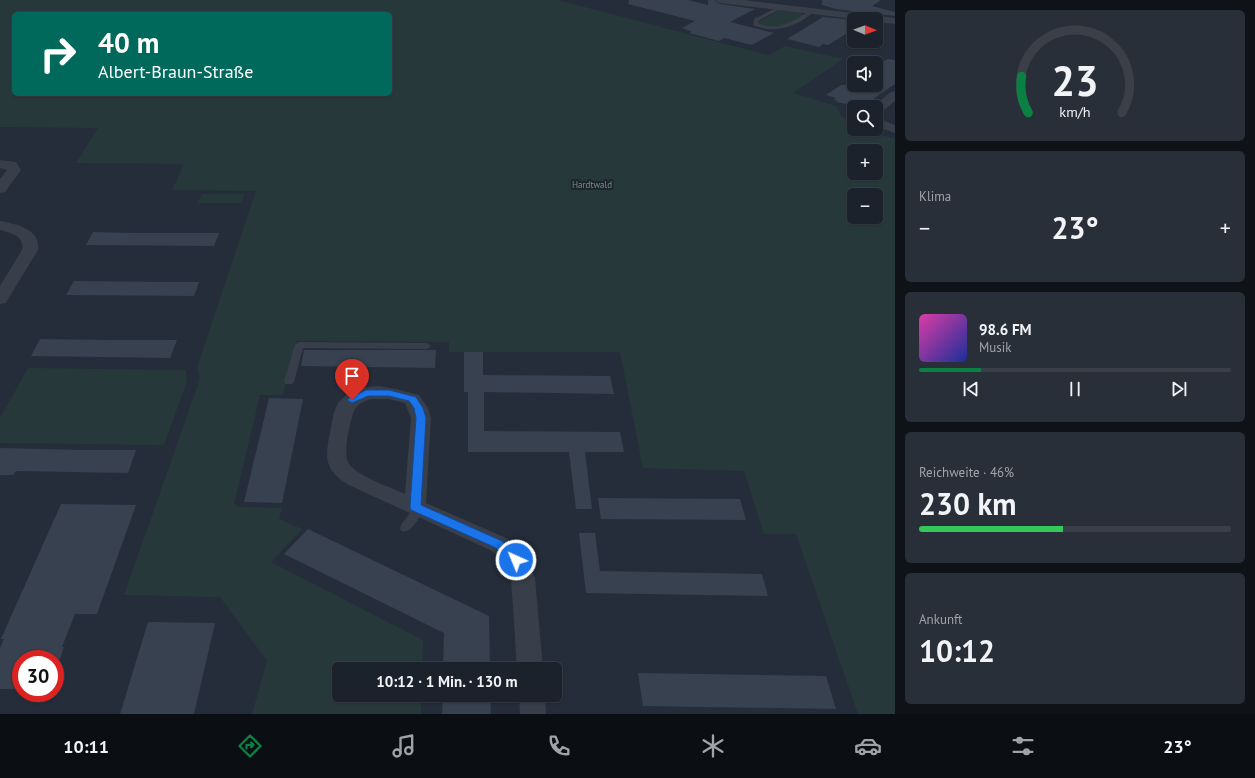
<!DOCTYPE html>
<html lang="de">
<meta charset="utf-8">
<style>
:root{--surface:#1c222c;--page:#292f38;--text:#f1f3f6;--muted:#a0a4a9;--line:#3a3f48;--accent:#0b8043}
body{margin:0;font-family:"PT Sans",sans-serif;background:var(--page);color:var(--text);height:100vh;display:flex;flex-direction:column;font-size:15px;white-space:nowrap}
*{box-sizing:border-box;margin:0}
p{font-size:13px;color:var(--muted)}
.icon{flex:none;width:22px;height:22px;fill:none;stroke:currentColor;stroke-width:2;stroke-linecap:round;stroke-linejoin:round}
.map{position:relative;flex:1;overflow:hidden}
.panel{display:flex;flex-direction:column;gap:10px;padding:10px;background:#0f1318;width:360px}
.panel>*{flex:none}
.top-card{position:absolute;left:12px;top:12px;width:380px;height:84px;border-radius:6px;box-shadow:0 1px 3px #0004,0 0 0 1px var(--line);background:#00695c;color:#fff;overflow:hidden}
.needle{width:26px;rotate:91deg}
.buttons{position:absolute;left:847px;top:12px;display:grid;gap:8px}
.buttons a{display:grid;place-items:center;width:36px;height:36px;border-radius:6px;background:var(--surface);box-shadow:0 1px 3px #0004,0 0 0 1px var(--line);font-size:20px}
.speed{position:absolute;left:12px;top:650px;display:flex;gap:8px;font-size:20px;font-weight:700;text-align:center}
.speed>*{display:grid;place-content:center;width:52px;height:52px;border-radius:50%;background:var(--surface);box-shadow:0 1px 3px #0004,0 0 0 1px var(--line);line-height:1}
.speed .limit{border:6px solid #d22;background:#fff;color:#111}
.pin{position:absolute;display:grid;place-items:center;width:34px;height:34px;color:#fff;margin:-41px -17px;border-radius:50% 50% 50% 0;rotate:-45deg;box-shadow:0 0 4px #0007}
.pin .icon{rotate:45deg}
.me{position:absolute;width:44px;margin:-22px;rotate:316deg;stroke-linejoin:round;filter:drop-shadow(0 0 3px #0008)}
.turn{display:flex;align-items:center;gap:14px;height:84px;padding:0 20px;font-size:18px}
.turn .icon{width:52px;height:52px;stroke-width:2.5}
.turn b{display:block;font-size:28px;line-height:34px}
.big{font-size:30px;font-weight:800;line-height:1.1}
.panel .card{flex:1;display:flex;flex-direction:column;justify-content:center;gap:6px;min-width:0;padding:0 14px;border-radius:6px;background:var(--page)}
.panel .dial{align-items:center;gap:0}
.dial svg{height:104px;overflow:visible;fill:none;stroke:var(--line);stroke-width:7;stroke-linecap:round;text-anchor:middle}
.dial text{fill:var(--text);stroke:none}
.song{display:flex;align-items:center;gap:12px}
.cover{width:48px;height:48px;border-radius:6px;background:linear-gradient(135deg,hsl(320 70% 55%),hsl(230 70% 35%))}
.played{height:4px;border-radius:2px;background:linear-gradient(90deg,var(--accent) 20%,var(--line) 20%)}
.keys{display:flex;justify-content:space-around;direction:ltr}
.heat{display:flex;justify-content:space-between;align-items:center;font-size:22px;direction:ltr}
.charge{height:6px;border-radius:3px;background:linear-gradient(90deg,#34c759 46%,var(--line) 0)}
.trip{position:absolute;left:332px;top:662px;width:230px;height:40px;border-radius:6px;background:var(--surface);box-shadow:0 1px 3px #0004,0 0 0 1px var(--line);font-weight:800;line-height:40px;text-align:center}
.dock{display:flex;height:64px;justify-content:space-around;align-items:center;background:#0b0e12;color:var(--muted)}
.dock .icon{width:28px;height:28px}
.dock .active{color:var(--accent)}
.dock b{font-size:18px;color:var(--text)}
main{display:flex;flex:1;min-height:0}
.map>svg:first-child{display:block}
.green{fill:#27383b;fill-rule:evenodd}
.building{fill:#374150}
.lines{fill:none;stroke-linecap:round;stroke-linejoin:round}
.service{fill:#393f4a;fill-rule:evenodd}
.minor{fill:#393f4a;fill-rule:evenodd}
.route{fill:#1a73e8;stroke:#114b97}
.labels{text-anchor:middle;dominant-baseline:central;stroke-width:4;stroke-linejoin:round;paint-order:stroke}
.far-park-label{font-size:9px;fill:#6d9578;stroke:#1e242f}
</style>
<main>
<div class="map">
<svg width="895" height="714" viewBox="0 0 895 714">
<rect width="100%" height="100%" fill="#252d3a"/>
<g class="green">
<path d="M0,0H558L768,55L785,46L843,59L793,93L836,106L842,117L854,124V129C865,129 883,136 895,139V714H858L796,534H764L744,471L643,468L620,352H449V342L297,341L283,395H260L234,504L239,507L282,508L279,519L302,529L271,562L423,640L422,669H339V695H421V714H252L267,661L220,597L124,595L200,379L197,367L256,191L172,190L184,164L76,163L98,128L0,127ZM14,14H390V94H14ZM854,151H876V173H854ZM854,195H876V217H854Z"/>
<path d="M779,10L799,11L803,15C791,22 771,35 758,22Z"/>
<path d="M202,194H245L241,203H197Z"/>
<path d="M28,368L186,370L187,381L164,445L0,443V418Z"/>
</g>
<g class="building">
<path d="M629,0H688L708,5V0H714L720,4L755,9L730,22L774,33L752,45L724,38L719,41L689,33L692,32L682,28L695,21L628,4Z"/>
<path d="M822,0H881L872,6L895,12V16L835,9H836L822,5Z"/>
<path d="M823,17L854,20V29L828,45L823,44L819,47L787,39Z"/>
<path d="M876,59L884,61L888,59L895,60V84L885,91L861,107L837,102L838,101L834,100L836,98L826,95L841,85H876Z"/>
<path d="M93,232L132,233H219L214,246L86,245Z"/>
<path d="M74,281L168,282H199L194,296L66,295Z"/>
<path d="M40,339L109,340H177L170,358L31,356Z"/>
<path d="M304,350H436L435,368L301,366Z"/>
<path d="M464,352H483V375L610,376L614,394L484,392V431L620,432L624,452H585L592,509H576L569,452H468V392H464Z"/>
<path d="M269,398L303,399L282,503L244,502Z"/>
<path d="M0,448L84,450H136L128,473L16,471L13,475H0Z"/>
<path d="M598,498L740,499L746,520L601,519Z"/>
<path d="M61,504L136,505L97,614H75L62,647H64L60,659H21V689H0V648L4,639H1Z"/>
<path d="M308,529L489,616L490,669H443L444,633L284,554Z"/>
<path d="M579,533H595L600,571L762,574L768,596L586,593Z"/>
<path d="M148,622L215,623L194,714H120Z"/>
<path d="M638,673L826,676L836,709L643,706Z"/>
<path d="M443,695H490L491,714H442Z"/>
</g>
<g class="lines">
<g class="service">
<path d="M780,6L782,7V8L758,21V23C778,33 794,20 811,10L815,11C798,26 775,35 753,25L754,19Z"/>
<path d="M299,342L427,343L431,346L427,349L303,348L294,382L292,384H286L284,382L295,345Z"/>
<path d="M419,505L423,506L424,509L423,512C418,519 411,534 401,531L400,528L401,525L415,506Z"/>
</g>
<g class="minor">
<path d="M715,0H744L895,18V24L876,22V19H854L720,3Z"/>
<path d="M895,91V101L880,113L876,114V107H872L891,92Z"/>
<path d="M876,118L895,125V133L876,126Z"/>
<path d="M0,160L16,162L21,170L5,192L0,193V179L7,170L0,168Z"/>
<path d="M0,221C16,224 41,229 38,250L8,299L6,303L0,304V286L22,250C25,236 11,233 0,230Z"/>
<path d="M379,386L396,389L419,395L428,408L431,418L426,503L506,538L514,543L524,555L535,578L543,669H517L511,578C506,566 502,557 490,550L349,485C321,469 326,454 331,427C333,417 334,406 342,399C352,389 366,387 379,386ZM371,399H388L405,403L411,418L405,494C393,488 353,475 348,462C343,451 350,424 353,413C356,405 363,401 371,399Z"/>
<path d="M519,695H545L546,714H520Z"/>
</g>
</g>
<path class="route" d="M366,390H389L416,397L423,408L426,418L421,505L502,541C510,546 517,552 521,560L520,564C510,567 502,552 494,547L411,510L410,507L416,418L414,408L409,401L389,396H368L352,403L347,400L349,398Z"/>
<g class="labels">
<g class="far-park-label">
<text x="592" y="184">Hardtwald</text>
</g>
</g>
</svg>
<div class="buttons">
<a><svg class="needle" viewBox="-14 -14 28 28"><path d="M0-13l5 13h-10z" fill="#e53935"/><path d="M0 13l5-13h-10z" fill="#a0a4a9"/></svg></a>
<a><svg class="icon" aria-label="sound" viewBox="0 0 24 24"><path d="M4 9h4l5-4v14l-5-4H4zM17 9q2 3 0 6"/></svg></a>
<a><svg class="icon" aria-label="search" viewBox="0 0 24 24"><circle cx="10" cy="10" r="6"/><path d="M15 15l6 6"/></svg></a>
<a>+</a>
<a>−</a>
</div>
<div class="speed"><div class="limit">30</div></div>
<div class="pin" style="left:352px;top:400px;background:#d93025"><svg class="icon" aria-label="arrive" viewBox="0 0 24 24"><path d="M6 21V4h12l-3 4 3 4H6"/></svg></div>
<svg class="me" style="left:516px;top:560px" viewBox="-20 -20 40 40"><circle r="17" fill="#1a73e8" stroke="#fff" stroke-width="3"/><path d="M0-11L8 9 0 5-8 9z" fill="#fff"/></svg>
<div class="trip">10:12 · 1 Min. · 130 m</div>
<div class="top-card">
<div class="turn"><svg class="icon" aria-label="right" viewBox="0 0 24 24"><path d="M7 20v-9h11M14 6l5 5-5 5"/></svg><div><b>40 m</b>Albert-Braun-Straße</div></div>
</div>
</div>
<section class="panel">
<div class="card dial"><svg viewBox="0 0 100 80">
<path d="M14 69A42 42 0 1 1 86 69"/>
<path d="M14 69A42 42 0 0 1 9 41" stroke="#0b8043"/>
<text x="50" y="56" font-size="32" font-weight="700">23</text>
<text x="50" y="72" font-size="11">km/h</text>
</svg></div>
<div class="card"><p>Klima</p>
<div class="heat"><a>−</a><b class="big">23°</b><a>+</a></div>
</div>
<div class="card">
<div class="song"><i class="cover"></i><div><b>98.6 FM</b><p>Musik</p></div></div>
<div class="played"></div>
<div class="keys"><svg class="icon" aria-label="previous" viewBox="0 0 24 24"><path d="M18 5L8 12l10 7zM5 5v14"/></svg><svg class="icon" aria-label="pause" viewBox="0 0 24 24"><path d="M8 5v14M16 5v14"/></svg><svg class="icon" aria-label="next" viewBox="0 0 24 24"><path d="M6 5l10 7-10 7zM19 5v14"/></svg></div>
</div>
<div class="card"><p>Reichweite · 46%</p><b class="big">230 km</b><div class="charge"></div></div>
<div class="card"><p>Ankunft</p><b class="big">10:12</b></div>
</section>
</main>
<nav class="dock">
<b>10:11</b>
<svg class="icon active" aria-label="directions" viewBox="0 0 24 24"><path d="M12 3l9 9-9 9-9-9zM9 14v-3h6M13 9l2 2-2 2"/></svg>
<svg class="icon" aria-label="music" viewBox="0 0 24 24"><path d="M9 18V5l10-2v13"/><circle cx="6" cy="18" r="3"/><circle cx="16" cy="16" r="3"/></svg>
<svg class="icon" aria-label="phone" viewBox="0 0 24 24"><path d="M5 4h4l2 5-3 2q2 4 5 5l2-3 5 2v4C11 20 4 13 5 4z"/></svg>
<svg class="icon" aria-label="climate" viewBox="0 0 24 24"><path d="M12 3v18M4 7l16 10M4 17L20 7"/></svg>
<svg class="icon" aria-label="car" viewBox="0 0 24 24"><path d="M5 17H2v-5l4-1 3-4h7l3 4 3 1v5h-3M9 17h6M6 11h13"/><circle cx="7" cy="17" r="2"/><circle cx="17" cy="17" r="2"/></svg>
<svg class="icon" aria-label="filters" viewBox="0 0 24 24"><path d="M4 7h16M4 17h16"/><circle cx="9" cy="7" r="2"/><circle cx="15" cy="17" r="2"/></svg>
<b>23°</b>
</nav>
